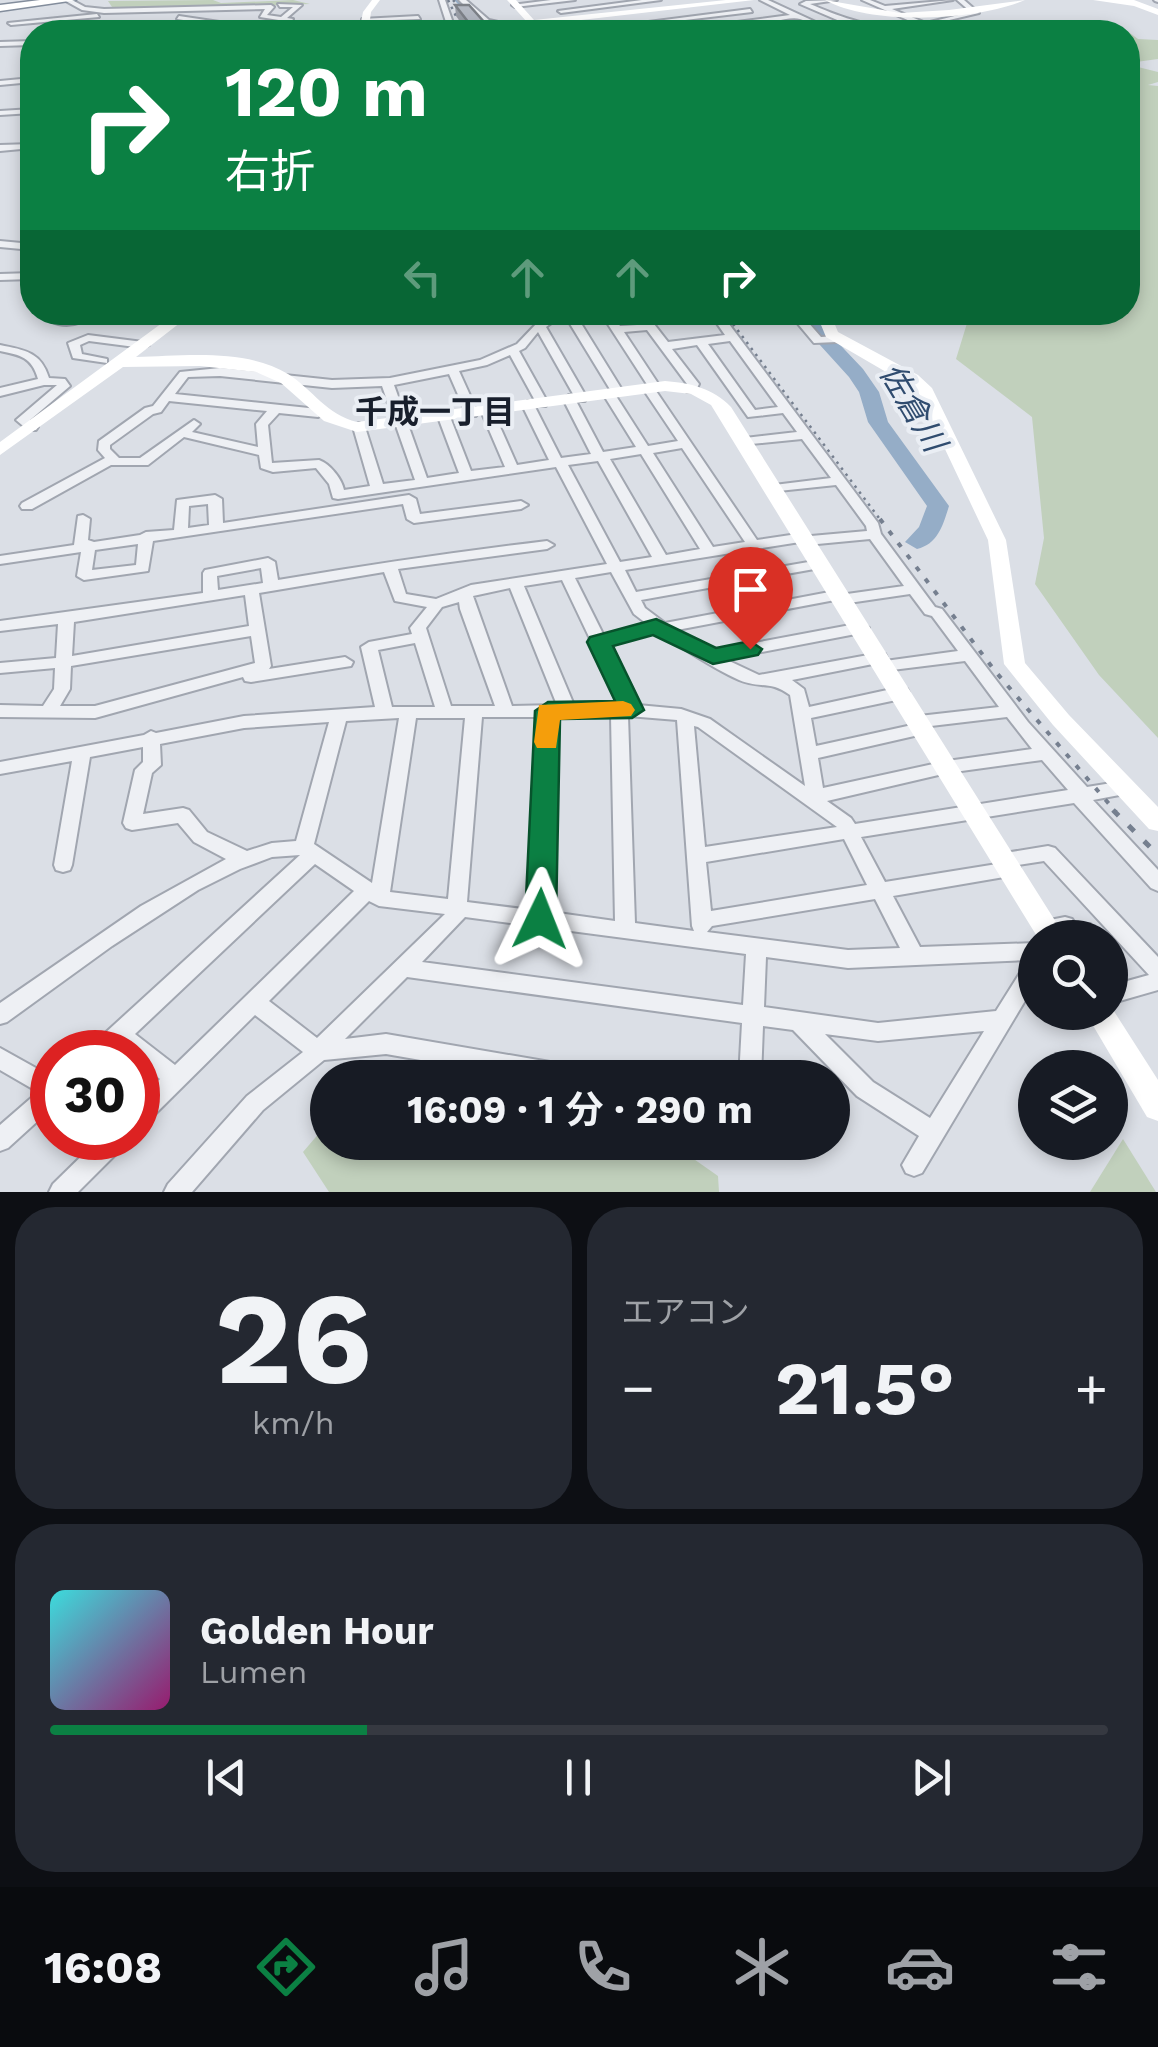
<!DOCTYPE html>
<html lang="ja">
<meta charset="utf-8">
<style>
:root{--surface:#171b24;--page:#242831;--text:#f1f3f6;--muted:#9ea1a6;--line:#363941;--accent:#0b8043}
body{margin:0;font-family:"Work Sans","Noto Sans JP",sans-serif;background:var(--page);color:var(--text);height:100vh;display:flex;flex-direction:column;font-size:38px;white-space:nowrap}
*{box-sizing:border-box;margin:0}
p{font-size:32px;color:var(--muted)}
.icon{flex:none;width:55px;height:55px;fill:none;stroke:currentColor;stroke-width:2;stroke-linecap:round;stroke-linejoin:round}
.map{position:relative;height:1192px;overflow:hidden}
.sheet{display:flex;flex-direction:column;gap:15px;padding:15px;background:#0d0f14;flex:1}
.sheet>*{flex:none}
.banner{position:absolute;left:20px;top:20px;width:1120px;height:305px;border-radius:40px;box-shadow:0 5px 15px #0003;background:#0b8043;color:#fff;overflow:hidden}
.controls{position:absolute;left:1018px;top:920px;display:grid;gap:20px}
.controls a{display:grid;place-items:center;width:110px;height:110px;border-radius:50%;background:var(--surface);box-shadow:0 5px 15px #0003;font-size:50px}
.speed{position:absolute;left:30px;top:1030px;display:flex;gap:20px;font-size:50px;font-weight:700;text-align:center}
.speed>*{display:grid;place-content:center;width:130px;height:130px;border-radius:50%;background:var(--surface);box-shadow:0 5px 15px #0003;line-height:1}
.speed .limit{border:15px solid #d22;background:#fff;color:#111}
.pin{position:absolute;display:grid;place-items:center;width:85px;height:85px;color:#fff;margin:-102px -42px;border-radius:50% 50% 50% 0;rotate:-45deg;box-shadow:0 0 10px #0007}
.pin .icon{rotate:45deg}
.me{position:absolute;width:110px;margin:-55px;rotate:2deg;stroke-linejoin:round;filter:drop-shadow(0 0 8px #0008)}
.turn{display:flex;align-items:center;gap:35px;height:210px;padding:0 40px;font-size:45px}
.turn .icon{width:130px;height:130px;stroke-width:2.5}
.turn b{display:block;font-size:70px;line-height:85px}
.lanes{display:flex;align-items:center;height:95px;padding:0 40px;background:#0003;justify-content:center;gap:50px;direction:ltr}
.lanes .off{opacity:.35}
.big{font-size:75px;font-weight:700;line-height:1.1}
.sheet .card{flex:1;display:flex;flex-direction:column;justify-content:center;gap:15px;min-width:0;padding:0 35px;border-radius:40px;background:var(--page)}
.sheet .dial{align-items:center;gap:0}
.dial b{font-size:130px;line-height:1}
.song{display:flex;align-items:center;gap:30px}
.cover{width:120px;height:120px;border-radius:15px;background:linear-gradient(135deg,hsl(180 70% 55%),hsl(320 70% 35%))}
.played{height:10px;border-radius:5px;background:linear-gradient(90deg,var(--accent) 30%,var(--line) 30%)}
.keys{display:flex;justify-content:space-around;direction:ltr}
.heat{display:flex;justify-content:space-between;align-items:center;font-size:55px;direction:ltr}
.sheet .tiles{flex:1;display:grid;gap:15px;grid-template-columns:1fr 1fr}
.card:last-child{grid-column:span 2}
.trip{position:absolute;left:310px;top:1060px;width:540px;height:100px;border-radius:50px;background:var(--surface);box-shadow:0 5px 15px #0003;font-weight:700;line-height:100px;text-align:center}
.tab-bar{display:flex;height:160px;justify-content:space-around;align-items:center;background:#090b0e;color:var(--muted)}
.tab-bar .icon{width:70px;height:70px}
.tab-bar .current{color:var(--accent)}
.tab-bar b{font-size:45px;color:var(--text)}
.map>svg:first-child{display:block}
.green{fill:#c1d0bc}
.lines{fill:none;stroke-linecap:round;stroke-linejoin:round}
.river{fill:#95adc7;fill-rule:evenodd}
.street-casing{stroke:#a1a6b0;stroke-width:4}
.highway-casing{stroke:#838d9c;stroke-width:3}
.street{fill:#eef0f4;fill-rule:evenodd}
.secondary{fill:#fff;fill-rule:evenodd}
.highway{fill:#fff;fill-rule:evenodd}
.rail-far2{stroke:#757f8f;stroke-width:2.5;stroke-dasharray:2.5 5;stroke-linecap:butt}
.rail-far1{stroke:#757f8f;stroke-width:4;stroke-dasharray:5 10;stroke-linecap:butt}
.rail{stroke:#757f8f;stroke-width:5;stroke-dasharray:8 14;stroke-linecap:butt}
.wall{fill:#9a9ea7}
.building{fill:#b3b8c2;stroke:#7d8188;stroke-width:2.5}
.route{fill:#0b8043;stroke:#07532c;stroke-width:2.5}
.slow{fill:#f59e0b}
.labels{text-anchor:middle;dominant-baseline:central;stroke-width:8;stroke-linejoin:round;paint-order:stroke}
.water-label{font-size:32px;font-style:italic;fill:#304c6f;stroke:#eaeef4}
.neighbourhood-label{font-size:32px;font-weight:bold;fill:#181f2c;stroke:#eaeef4}
</style>
<div class="map">
<svg width="1158" height="1192" viewBox="0 0 1158 1192">
<rect width="100%" height="100%" fill="#dbdfe6"/>
<g class="green">
<path d="M213,0L221,3L293,0L310,4L135,10L112,7L108,1Z"/>
<path d="M1038,25H1119L1138,39L1158,40V59L1136,62L1138,67L1158,72V82L1148,85L1158,86V738L1099,675L1035,584L1044,538L1032,417L956,359L968,320L958,313L1128,312V32H1014L1019,28Z"/>
<path d="M327,1124L328,1142L671,1143L718,1176L719,1192H329L303,1152Z"/>
<path d="M1123,1139L1156,1192H1090Z"/>
</g>
<g class="lines">
<g class="river">
<path d="M454,0H465L497,32H486Z"/>
<path d="M790,312H809L863,369L879,392L888,422L949,506C943,525 938,544 917,549L905,542L919,527L927,506L868,422L859,392L849,377Z"/>
</g>
<defs>
<g id="street">
<path d="M64,0H72L85,7L104,9L271,5L274,7L267,15L281,17L293,7H280L278,4L302,5L287,18L293,19L291,22L260,17L265,9L104,13L82,10Z"/>
<path d="M439,0H445L453,23L433,30L431,27L446,22Z"/>
<path d="M459,0H466L489,20L507,24C486,28 474,15 459,0Z"/>
<path d="M551,0H575L515,7L512,5Z"/>
<path d="M642,0H661L561,13L558,11Z"/>
<path d="M760,0H768L820,24L848,32C830,33 817,24 800,19C792,17 783,20 775,21L797,32L785,30L750,32L779,27L766,22L675,32H660L790,15Z"/>
<path d="M837,0L810,4C843,18 882,33 919,25L862,0H870L885,6L953,0L892,9L926,23L971,12L957,0H964L979,13L898,32L897,30L849,25L800,4L806,1Z"/>
<path d="M1154,0H1158V2L1155,1Z"/>
<path d="M750,9L752,12L585,32L578,31Z"/>
<path d="M97,14L99,17L11,25L8,23Z"/>
<path d="M179,16L226,23L229,25L225,32H219L222,26L177,19Z"/>
<path d="M418,16L420,19L365,21L362,19Z"/>
<path d="M32,41V45L0,46V42Z"/>
<path d="M32,78V82L0,85V81Z"/>
<path d="M32,109V113L0,115V111Z"/>
<path d="M32,144V148L0,151V145Z"/>
<path d="M0,241L32,244V250L0,247Z"/>
<path d="M32,273V279L0,280V274Z"/>
<path d="M85,312H99C84,323 67,330 51,321L56,318L72,319Z"/>
<path d="M517,312H533L545,317L552,312H574L624,393L616,396L648,446L678,441L643,389L648,386L600,312H611L620,326L654,324L668,342L725,335L709,312H720L878,523L881,534L935,607L942,609L1028,722L1087,787L1124,781L1130,783L1133,788L1130,793L1093,800L1158,870V891L1151,888L1074,803L861,837L885,882L997,864L996,860L998,855L1005,853L1048,846L1055,848L1158,957V990L1116,1002L1110,1000V976L1120,983L1149,975L1044,861L1018,865L1020,869L1017,874L1010,876L893,896L920,947L1035,943V984L922,1173L914,1176L906,1173L902,1165L919,1136L857,1096L793,1030L763,1026L761,1078H739L742,1023L407,977L345,1039L386,1034L585,1068L593,1071L596,1078H524L386,1054L324,1060L263,1110L192,1192H164L168,1184L247,1096L303,1052L255,1015L146,1123L138,1127V1101L160,1079L138,1061V1052H126L120,1047L114,1052H89L92,1045L300,855L272,857L240,869L198,890L112,946L7,1022L0,1024V1003L141,906L226,859L194,842L178,823L132,830L126,828L123,823L135,770L143,762V747L90,757L72,865L70,870L63,872L56,870L54,865L72,761L0,774V762L144,735L151,731L156,733L244,716L375,707L361,647L369,642L412,634L410,628L427,607L395,601L384,572L259,593L271,666L269,669L345,657L353,662L351,666L251,682L245,681L243,677L95,718L0,717V705L43,706L54,689L55,668L0,673V663L56,658L58,624L0,631V621L203,593V573L205,570L268,558L275,562L278,580C368,565 456,552 547,541L554,545L547,549L398,569L406,594L436,599L471,585L607,564L556,467L338,499L333,498L329,484L316,468L273,472L261,468L259,455L184,437L148,465H111L32,509H22L20,506L22,503L105,458L98,450L99,441L145,408L153,406L180,372L220,368L332,380L390,378L480,360L517,344L538,322ZM564,314L611,391L603,394L636,447L603,452L575,399L569,395L563,399L591,454L561,458L534,405L528,401L522,405L549,460L517,465L493,411L487,407L481,411L505,467L471,471L450,417L444,413L438,417L459,473L427,478L394,385L449,374L466,413L468,416H476L478,413L459,371L487,365L510,355L538,406H546L548,403L519,351L525,348L538,332L577,401H585L587,398L546,327ZM647,330L687,384V392H695L699,384L672,349L697,345L748,417L783,413L797,432L745,438L739,442L741,445L802,439L831,478L774,485L769,486L767,489L769,492L836,485L866,526L867,531L811,536L804,533L757,540L656,391L661,388L624,332ZM730,341L778,407L755,410L708,344ZM220,376L332,388L382,386L415,480L383,484L365,427L359,423L353,427L370,486L344,490C342,479 330,464 319,460L272,463L268,425L279,413L318,417L324,413L318,409L175,394L188,377ZM169,401L267,411L256,424L258,447L192,432L200,424L194,420L140,458H119L110,449V445L153,414L161,412ZM682,448L745,542L713,547L653,453ZM641,454L700,549L666,555L610,459ZM598,461L652,557L620,562L568,465ZM870,539L904,586L847,594L840,590L665,623L645,608L641,600L820,568L827,564L820,560L636,592L625,570L800,542L807,545ZM261,568L263,583L218,590L217,576ZM611,572L634,614L647,624L604,636L575,578ZM562,580L621,704L574,705L524,586ZM510,588L557,705L512,706L473,596ZM910,594L925,614L932,616L958,651L885,661L887,658L885,654L879,653L759,675L725,659L861,633L869,628L861,623L712,651L677,630L835,600L842,604ZM245,595L249,626L72,656L74,622ZM459,602L460,609L495,706H451L426,628L442,607ZM657,632C684,648 710,667 739,680C760,689 770,680 790,695L805,786L710,719L681,709L638,705L608,645ZM251,636L255,663L95,706H60L70,689L71,666ZM415,643L435,707H392L378,650ZM965,661L999,707L919,716L913,718L912,725L816,746L811,718L901,699L907,697L909,693L907,689L901,687L809,707L804,689L792,680L878,663L876,666L878,670L884,671ZM611,716L615,921L551,912L556,717ZM628,716L677,720L692,926L694,931L635,923ZM482,717H539L531,910L467,902ZM1007,717L1032,749L947,761L823,788L818,758L923,734L929,732L931,726ZM399,718L372,883L314,844L346,721ZM416,718H465L448,899L390,892ZM329,722L296,841L272,843L247,851L207,832L189,810L183,808L143,814L152,773L161,765L160,744L244,728ZM694,726L698,727L837,827L705,847ZM1042,760L1068,790L855,824L851,818L827,801L947,773ZM844,839L867,885L711,911L706,862ZM315,864L354,891L175,1065L135,1034ZM875,899L900,948L848,950L707,932L712,926ZM369,901L379,906L445,914L317,1038L269,1001ZM465,917L746,954L743,1005L422,962ZM766,957L848,968L1028,960L996,1011L878,1023L764,1007ZM984,1031L930,1118L873,1082L825,1034L878,1041Z"/>
<path d="M677,312H689L680,319L675,316Z"/>
<path d="M788,312H799L821,337L837,336L843,339L837,342L814,343Z"/>
<path d="M88,335L143,342L149,345L143,348L89,341L80,345L82,354L107,359V363L73,358L68,343Z"/>
<path d="M0,345C25,350 41,352 49,378L65,379L70,386L30,420L38,427L36,430H28L16,420L57,385H44L0,396V388L38,379C32,357 20,355 0,351Z"/>
<path d="M215,495L222,499L223,523L409,495L416,499L420,514L521,501L528,505L521,509L414,523L407,519L403,504L153,541L148,571L84,580L77,576L81,552L0,564V556L74,545L78,516L83,515L90,519L88,540L94,542L140,535L146,532L174,530L177,500ZM208,504L209,525L188,528L189,506ZM138,544L136,565L92,570L95,550Z"/>
<path d="M1065,917L1072,919L1085,938L1040,934L1037,928L1040,922Z"/>
<path d="M0,1048L52,1077V1108L8,1148L0,1151V1125L38,1092L0,1070Z"/>
<path d="M100,1138H128L124,1146L78,1192H49L53,1184Z"/>
</g>
<path id="highway" d="M40,0H76L0,11V5Z"/>
</defs>
<use href="#street" class="street-casing"/>
<use href="#highway" class="highway-casing"/>
<use href="#street" class="street"/>
<g class="secondary">
<path d="M372,0H380L371,12L369,27L420,25L424,28L368,32H285L360,27L363,12Z"/>
<path d="M507,0H516L534,20L726,0H754L538,25L542,32H536Z"/>
<path d="M825,0L900,13L949,10L1025,0C977,21 872,26 825,0Z"/>
<path d="M1093,0H1134L1158,9V15L1134,6Z"/>
<path d="M177,312H194L136,357C183,356 246,348 288,374C313,390 327,415 357,422L665,381C690,383 713,388 731,407L1066,938H1038L711,405L691,394L665,391L357,432L324,421L281,383L256,372L200,366L123,367L0,455V442Z"/>
<path d="M824,312H839L833,320L838,332L918,375L932,388L1006,540L1025,663L1069,715L1158,807V831L1149,829L1053,725L1004,664L988,540L917,390L826,337L819,320Z"/>
<path d="M1110,1005L1158,1080V1121L1147,1117L1085,1012H1110Z"/>
</g>
<use href="#highway" class="highway"/>
<g class="rail-far2">
<path d="M448,0L464,32"/>
<path d="M453,0L486,32"/>
<path d="M724,312L882,522"/>
</g>
<path class="rail-far1" d="M880,519L995,671L1116,812"/>
<path class="rail" d="M1113,810L1158,855"/>
</g>
<path class="wall" d="M455,5L493,32H468L456,16Z"/>
<path class="building" d="M455,5H469L493,32H476Z"/>
<path class="route" d="M656,619L716,648L750,641L762,649L758,655L713,664L653,635L613,646L644,710L632,718L560,719L556,919L551,928L540,931L530,928L525,919L535,711L548,702L615,701L587,642L590,637Z"/>
<path class="slow" d="M623,701L631,704L635,710L631,716L560,720L556,748H537L534,742L539,705Z"/>
<g class="labels">
<g class="water-label">
<text transform="translate(913 407) rotate(59)">佐倉川</text>
</g>
<g class="neighbourhood-label">
<text x="435" y="412">千成一丁目</text>
</g>
</g>
</svg>
<div class="controls">
<a><svg class="icon" aria-label="search" viewBox="0 0 24 24"><circle cx="10" cy="10" r="6"/><path d="M15 15l6 6"/></svg></a>
<a><svg class="icon" aria-label="layers" viewBox="0 0 24 24"><path d="M12 4l9 5-9 5-9-5zM3 14l9 5 9-5"/></svg></a>
</div>
<div class="speed"><div class="limit">30</div></div>
<div class="pin" style="left:750px;top:649px;background:#d93025"><svg class="icon" aria-label="arrive" viewBox="0 0 24 24"><path d="M6 21V4h12l-3 4 3 4H6"/></svg></div>
<svg class="me" style="left:540px;top:919px" viewBox="-20 -20 40 40"><path d="M0-17L14 15 0 8-14 15z" fill="#0b8043" stroke="#fff" stroke-width="4"/></svg>
<div class="trip">16:09 · 1 分 · 290 m</div>
<div class="banner">
<div class="turn"><svg class="icon" aria-label="right" viewBox="0 0 24 24"><path d="M7 20v-9h11M14 6l5 5-5 5"/></svg><div><b>120 m</b>右折</div></div>
<div class="lanes"><svg class="icon off" aria-label="left" viewBox="0 0 24 24"><path d="M17 20v-9H6M10 6l-5 5 5 5"/></svg><svg class="icon off" aria-label="ahead" viewBox="0 0 24 24"><path d="M12 20V5M6 11l6-6 6 6"/></svg><svg class="icon off" aria-label="ahead" viewBox="0 0 24 24"><path d="M12 20V5M6 11l6-6 6 6"/></svg><svg class="icon" aria-label="right" viewBox="0 0 24 24"><path d="M7 20v-9h11M14 6l5 5-5 5"/></svg></div>
</div>
</div>
<section class="sheet">
<div class="tiles">
<div class="card dial"><b>26</b><p>km/h</p></div>
<div class="card"><p>エアコン</p>
<div class="heat"><a>−</a><b class="big">21.5°</b><a>+</a></div>
</div>
<div class="card">
<div class="song"><i class="cover"></i><div><b>Golden Hour</b><p>Lumen</p></div></div>
<div class="played"></div>
<div class="keys"><svg class="icon" aria-label="previous" viewBox="0 0 24 24"><path d="M18 5L8 12l10 7zM5 5v14"/></svg><svg class="icon" aria-label="pause" viewBox="0 0 24 24"><path d="M8 5v14M16 5v14"/></svg><svg class="icon" aria-label="next" viewBox="0 0 24 24"><path d="M6 5l10 7-10 7zM19 5v14"/></svg></div>
</div>
</div>
</section>
<nav class="tab-bar">
<b>16:08</b>
<svg class="icon current" aria-label="directions" viewBox="0 0 24 24"><path d="M12 3l9 9-9 9-9-9zM9 14v-3h6M13 9l2 2-2 2"/></svg>
<svg class="icon" aria-label="music" viewBox="0 0 24 24"><path d="M9 18V5l10-2v13"/><circle cx="6" cy="18" r="3"/><circle cx="16" cy="16" r="3"/></svg>
<svg class="icon" aria-label="phone" viewBox="0 0 24 24"><path d="M5 4h4l2 5-3 2q2 4 5 5l2-3 5 2v4C11 20 4 13 5 4z"/></svg>
<svg class="icon" aria-label="climate" viewBox="0 0 24 24"><path d="M12 3v18M4 7l16 10M4 17L20 7"/></svg>
<svg class="icon" aria-label="car" viewBox="0 0 24 24"><path d="M5 17H2v-5l4-1 3-4h7l3 4 3 1v5h-3M9 17h6M6 11h13"/><circle cx="7" cy="17" r="2"/><circle cx="17" cy="17" r="2"/></svg>
<svg class="icon" aria-label="filters" viewBox="0 0 24 24"><path d="M4 7h16M4 17h16"/><circle cx="9" cy="7" r="2"/><circle cx="15" cy="17" r="2"/></svg>
</nav>
